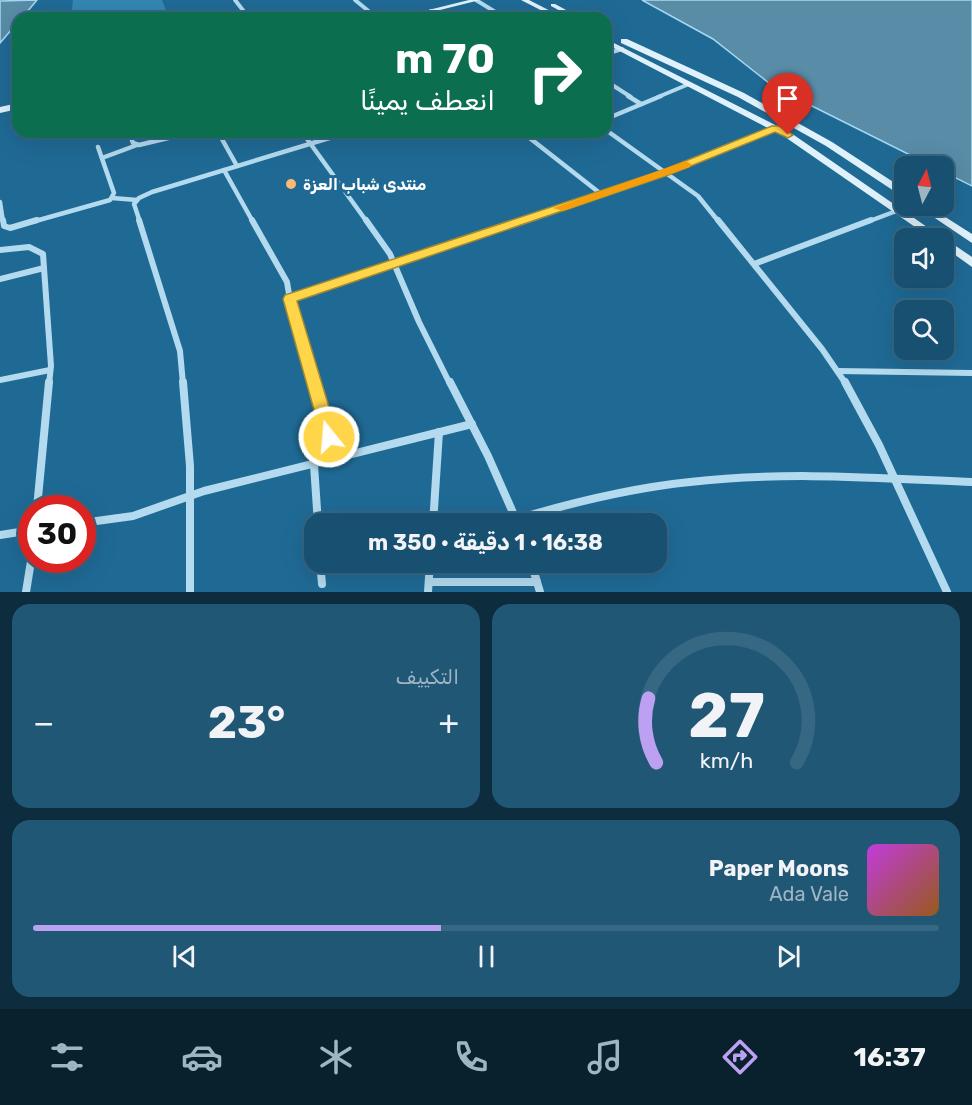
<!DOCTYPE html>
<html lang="ar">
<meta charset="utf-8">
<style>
:root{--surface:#175070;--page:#205775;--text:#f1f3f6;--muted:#9eb5c3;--line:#366783;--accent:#bca0f2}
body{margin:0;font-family:Rubik,Cairo,sans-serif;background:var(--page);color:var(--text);direction:rtl;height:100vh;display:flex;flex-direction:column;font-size:22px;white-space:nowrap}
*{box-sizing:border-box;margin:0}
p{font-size:20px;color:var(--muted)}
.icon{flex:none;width:33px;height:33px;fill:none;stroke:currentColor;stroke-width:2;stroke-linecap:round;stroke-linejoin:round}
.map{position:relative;height:592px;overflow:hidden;direction:ltr}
.details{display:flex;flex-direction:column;gap:12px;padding:12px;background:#0d2c3e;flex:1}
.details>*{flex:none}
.guide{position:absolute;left:12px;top:12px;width:600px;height:126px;border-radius:18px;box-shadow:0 6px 24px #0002,0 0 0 2px var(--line);direction:rtl;background:#0b6e4f;color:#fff;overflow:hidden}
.needle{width:39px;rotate:7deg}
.buttons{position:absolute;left:894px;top:156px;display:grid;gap:12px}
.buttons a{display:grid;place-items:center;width:60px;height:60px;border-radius:12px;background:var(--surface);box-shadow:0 6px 24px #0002,0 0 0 2px var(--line);font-size:30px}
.speed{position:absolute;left:18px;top:495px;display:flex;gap:12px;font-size:30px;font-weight:700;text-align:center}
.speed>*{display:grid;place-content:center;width:78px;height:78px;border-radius:50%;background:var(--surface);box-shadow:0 6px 24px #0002,0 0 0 2px var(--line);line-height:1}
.speed .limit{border:9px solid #d22;background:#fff;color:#111}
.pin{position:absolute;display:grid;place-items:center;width:51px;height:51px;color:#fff;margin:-62px -26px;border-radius:50% 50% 50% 0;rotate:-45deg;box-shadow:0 0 6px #0007}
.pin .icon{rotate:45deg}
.me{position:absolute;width:66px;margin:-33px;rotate:343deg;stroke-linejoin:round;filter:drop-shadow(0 0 4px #0008)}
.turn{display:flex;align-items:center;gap:21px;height:126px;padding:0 18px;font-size:27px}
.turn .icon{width:78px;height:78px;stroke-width:2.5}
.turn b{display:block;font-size:42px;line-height:51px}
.big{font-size:45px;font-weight:700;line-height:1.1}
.details .widget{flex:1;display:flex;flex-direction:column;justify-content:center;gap:9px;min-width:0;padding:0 21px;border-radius:18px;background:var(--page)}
.details .dial{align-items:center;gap:0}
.dial svg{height:156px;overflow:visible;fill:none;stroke:var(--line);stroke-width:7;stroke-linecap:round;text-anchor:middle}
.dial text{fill:var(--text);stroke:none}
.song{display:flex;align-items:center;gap:18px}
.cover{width:72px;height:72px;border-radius:9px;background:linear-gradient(135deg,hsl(290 70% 55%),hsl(30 70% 35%))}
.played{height:6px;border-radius:3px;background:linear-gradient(90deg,var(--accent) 45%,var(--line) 45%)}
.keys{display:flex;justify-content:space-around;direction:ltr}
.heat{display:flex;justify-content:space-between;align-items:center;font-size:33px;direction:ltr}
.details .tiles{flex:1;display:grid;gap:12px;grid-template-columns:1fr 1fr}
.widget:last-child{grid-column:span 2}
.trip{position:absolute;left:304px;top:513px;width:363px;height:60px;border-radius:18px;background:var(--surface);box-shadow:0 6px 24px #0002,0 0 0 2px var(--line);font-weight:700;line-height:60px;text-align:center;direction:rtl}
.tab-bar{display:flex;height:96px;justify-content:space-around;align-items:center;background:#09202d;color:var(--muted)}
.tab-bar .icon{width:42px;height:42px}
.tab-bar .current{color:var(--accent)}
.tab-bar b{font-size:27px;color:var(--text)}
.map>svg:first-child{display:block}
.green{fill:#3486b2}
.water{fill:#598ca7;stroke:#a6d7f0;stroke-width:1.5}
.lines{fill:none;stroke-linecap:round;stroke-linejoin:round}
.street-far3{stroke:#b3daee;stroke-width:4}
.street-far2{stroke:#b3daee;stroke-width:4.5}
.street-far1{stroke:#b3daee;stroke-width:6}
.street{stroke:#b3daee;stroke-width:8}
.secondary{fill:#dff1fa;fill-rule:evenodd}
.route{fill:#ffd54a;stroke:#a68a30;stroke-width:1.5}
.slow{fill:#f59e0b}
.poi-dot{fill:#fcb973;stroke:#1f6a95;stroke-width:2}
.labels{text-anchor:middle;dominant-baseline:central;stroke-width:6;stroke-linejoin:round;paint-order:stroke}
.poi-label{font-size:16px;font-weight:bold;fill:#fff;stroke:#1f6a95;text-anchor:start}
</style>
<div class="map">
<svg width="972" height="592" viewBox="0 0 972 592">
<rect width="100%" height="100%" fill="#1f6a95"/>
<path class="green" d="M73,0H162L169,18H71Z"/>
<g class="water">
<path d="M37,0L22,18H18V22L0,43V1Z"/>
<path d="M642,0H972V186L944,172V166H932L774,87L713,39Z"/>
</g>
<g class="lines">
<g class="street-far3">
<path d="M235,0L249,18"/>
<path d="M355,0L377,18"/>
<path d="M476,0L505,18"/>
<path d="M431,11L441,18"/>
<path d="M606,54L622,49"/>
<path d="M606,81L631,97"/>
<path d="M658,97L689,84"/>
</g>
<g class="street-far2">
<path d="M628,96L641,104"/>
<path d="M606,119L661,96"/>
<path d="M606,130L698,196L719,222"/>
<path d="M129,132L133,143L139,145L193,132"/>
<path d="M218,132L237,166"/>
<path d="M302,132L367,222"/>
<path d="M522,132L601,194"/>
<path d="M102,158L137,145"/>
<path d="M224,170L253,222"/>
<path d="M112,198L137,200"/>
<path d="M0,202L3,222"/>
<path d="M32,222L110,200L114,193L98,147"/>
<path d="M140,222L134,204L139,198L152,192L349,132"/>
<path d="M519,222L667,172L776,128"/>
<path d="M867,222L899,210"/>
</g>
<g class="street-far1">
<path d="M3,220L4,226L10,228L37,220"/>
<path d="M139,220L180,351L183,384"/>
<path d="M252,220L287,282L292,312L313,384"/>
<path d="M366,220L390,254L419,322L450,384"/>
<path d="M718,220L822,349L846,384"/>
<path d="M0,250L29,247L43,254L51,366L49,384"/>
<path d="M754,264L871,220"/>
<path d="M0,279L44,268"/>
<path d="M290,299L523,220"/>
<path d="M838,371L972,373"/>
<path d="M0,380L50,370"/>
</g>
<g class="street">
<path d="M183,382L190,466V592"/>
<path d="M313,382L335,458"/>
<path d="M450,382L488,456L518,524"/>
<path d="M845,382L879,445L947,592"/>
<path d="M314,465L318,524"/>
<path d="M37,508L49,382"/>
<path d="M517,519C574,502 631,488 690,482C783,471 879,478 972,482"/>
<path d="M82,523L133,516L204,491L472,424"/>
<path d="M433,524L439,432"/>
<path d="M0,535L32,530"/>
<path d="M320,562L322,584"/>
<path d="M531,562L540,592"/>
<path d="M429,582H537"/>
<path d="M26,592L32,555"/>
<path d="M428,592L430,562"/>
</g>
<g class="secondary">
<path d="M469,0H480L408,18H396Z"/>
<path d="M521,0H529L564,18H556Z"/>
<path d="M551,4H555L581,18H573L551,6Z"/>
<path d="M606,39L791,133L943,238H931L785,137L606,44Z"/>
<path d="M621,39H627L744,93L832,142L904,189V196L900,195L826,146L738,97L621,43Z"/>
<path d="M18,103V109L0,113V107Z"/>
<path d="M917,206H928L972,234V243Z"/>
<path d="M944,238L972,257V267L944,247Z"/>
</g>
</g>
<path class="route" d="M772,126H779L793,135L788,138L775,132L671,174L297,301L338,437L335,442L329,445L323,442L283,299L285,295L663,170Z"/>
<path class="slow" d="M686,161L691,164L690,167L563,211L553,208Z"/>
<circle class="poi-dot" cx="291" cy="184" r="6"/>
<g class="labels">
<g class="poi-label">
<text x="303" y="184">منتدى شباب العزة</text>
</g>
</g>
</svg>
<div class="buttons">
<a><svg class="needle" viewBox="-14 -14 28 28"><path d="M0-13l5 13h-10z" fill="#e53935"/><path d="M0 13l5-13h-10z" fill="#9eb5c3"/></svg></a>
<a><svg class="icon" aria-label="sound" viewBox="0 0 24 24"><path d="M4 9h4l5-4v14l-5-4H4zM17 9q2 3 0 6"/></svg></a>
<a><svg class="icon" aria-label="search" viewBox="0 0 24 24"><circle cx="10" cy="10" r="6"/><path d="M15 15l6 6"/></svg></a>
</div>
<div class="speed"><div class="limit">30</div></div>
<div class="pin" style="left:788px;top:135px;background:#d93025"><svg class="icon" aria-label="arrive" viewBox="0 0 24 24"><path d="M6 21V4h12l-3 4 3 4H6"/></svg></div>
<svg class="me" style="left:329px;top:437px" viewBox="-20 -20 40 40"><circle r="17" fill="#ffd54a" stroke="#fff" stroke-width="3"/><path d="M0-11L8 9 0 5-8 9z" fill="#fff"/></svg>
<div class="trip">16:38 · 1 دقيقة · 350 m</div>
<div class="guide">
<div class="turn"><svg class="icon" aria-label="right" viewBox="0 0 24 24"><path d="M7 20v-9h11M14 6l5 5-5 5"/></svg><div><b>70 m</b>انعطف يمينًا</div></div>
</div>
</div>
<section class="details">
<div class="tiles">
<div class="widget dial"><svg viewBox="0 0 100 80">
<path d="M14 69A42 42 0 1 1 86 69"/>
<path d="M14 69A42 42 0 0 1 10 36" stroke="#bca0f2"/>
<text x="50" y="56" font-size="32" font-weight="700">27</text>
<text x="50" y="72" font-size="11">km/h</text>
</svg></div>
<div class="widget"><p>التكييف</p>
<div class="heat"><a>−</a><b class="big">23°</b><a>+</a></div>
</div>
<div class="widget">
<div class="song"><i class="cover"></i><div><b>Paper Moons</b><p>Ada Vale</p></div></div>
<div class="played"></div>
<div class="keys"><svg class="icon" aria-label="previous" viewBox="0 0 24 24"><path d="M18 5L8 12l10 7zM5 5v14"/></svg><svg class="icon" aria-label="pause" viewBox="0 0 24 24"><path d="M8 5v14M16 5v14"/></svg><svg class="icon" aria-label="next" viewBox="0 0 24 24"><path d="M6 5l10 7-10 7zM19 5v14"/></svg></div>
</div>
</div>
</section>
<nav class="tab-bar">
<b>16:37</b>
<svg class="icon current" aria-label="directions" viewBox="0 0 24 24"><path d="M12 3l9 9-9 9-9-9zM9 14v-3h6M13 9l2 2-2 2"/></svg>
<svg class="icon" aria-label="music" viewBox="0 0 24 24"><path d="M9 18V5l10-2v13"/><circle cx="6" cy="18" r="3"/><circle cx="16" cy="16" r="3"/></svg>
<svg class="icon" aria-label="phone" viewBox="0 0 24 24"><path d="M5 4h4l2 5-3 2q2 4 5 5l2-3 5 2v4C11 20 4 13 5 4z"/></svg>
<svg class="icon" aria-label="climate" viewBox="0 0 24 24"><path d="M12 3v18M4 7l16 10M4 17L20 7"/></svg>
<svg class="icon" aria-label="car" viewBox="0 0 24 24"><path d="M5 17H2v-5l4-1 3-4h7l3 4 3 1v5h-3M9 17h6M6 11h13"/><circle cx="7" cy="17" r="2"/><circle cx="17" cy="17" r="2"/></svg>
<svg class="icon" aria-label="filters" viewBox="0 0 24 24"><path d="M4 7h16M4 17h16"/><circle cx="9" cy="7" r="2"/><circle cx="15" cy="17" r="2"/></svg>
</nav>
